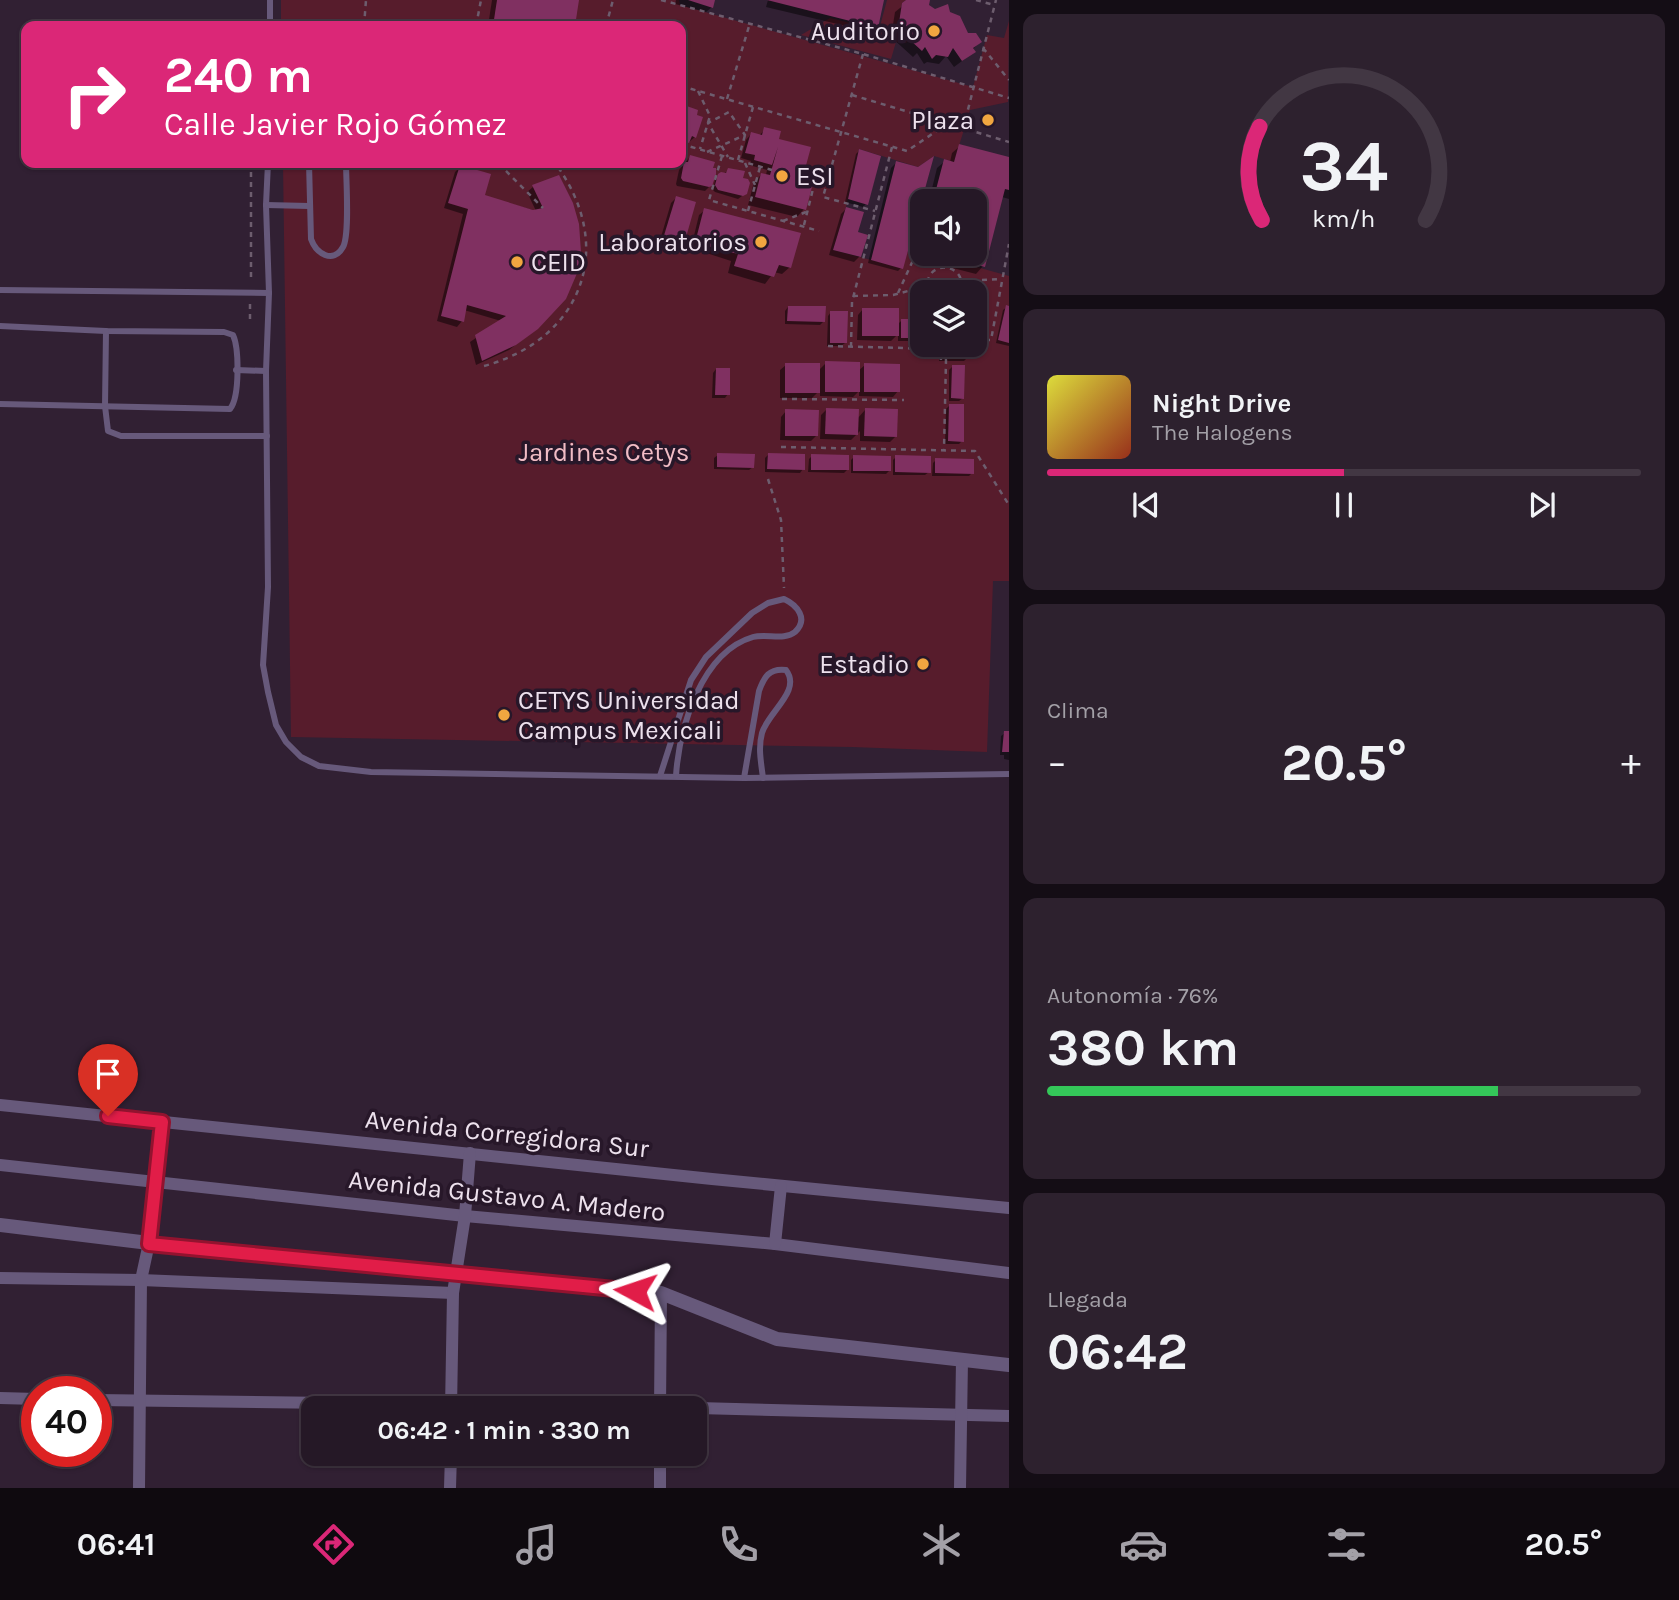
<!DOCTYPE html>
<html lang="es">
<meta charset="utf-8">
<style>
:root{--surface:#251826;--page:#2d212e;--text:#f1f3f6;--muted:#a3a0a7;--line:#423743;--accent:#db2777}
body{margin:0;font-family:Karla,sans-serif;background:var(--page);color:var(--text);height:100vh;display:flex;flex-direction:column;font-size:26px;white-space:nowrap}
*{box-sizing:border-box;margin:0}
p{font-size:23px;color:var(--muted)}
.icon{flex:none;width:38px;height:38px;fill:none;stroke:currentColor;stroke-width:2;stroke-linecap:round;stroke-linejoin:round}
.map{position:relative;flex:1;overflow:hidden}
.drawer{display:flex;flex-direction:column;gap:14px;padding:14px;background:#140d15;width:670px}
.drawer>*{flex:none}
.banner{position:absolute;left:21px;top:21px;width:665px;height:147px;border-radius:14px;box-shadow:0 2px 5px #0004,0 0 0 2px var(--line);background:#db2777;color:#fff;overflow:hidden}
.fabs{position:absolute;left:910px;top:189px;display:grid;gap:14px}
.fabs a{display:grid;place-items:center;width:77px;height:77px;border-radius:14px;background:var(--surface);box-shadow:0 2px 5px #0004,0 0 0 2px var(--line);font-size:35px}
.speed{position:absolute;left:21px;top:1376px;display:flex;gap:14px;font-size:35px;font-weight:700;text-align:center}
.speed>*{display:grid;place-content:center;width:91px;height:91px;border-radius:50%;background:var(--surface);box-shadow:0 2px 5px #0004,0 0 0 2px var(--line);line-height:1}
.speed .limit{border:10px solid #d22;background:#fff;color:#111}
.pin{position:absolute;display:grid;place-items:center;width:60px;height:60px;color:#fff;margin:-72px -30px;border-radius:50% 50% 50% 0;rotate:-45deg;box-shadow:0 0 7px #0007}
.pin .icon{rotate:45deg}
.me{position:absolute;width:77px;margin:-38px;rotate:275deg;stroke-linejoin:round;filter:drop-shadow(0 0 5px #0008)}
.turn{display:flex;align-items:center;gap:24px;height:147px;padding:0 28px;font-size:32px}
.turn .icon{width:91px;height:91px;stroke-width:2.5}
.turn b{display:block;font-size:49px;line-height:60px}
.big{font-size:52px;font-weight:700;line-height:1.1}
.drawer .card{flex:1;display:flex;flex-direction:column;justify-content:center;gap:10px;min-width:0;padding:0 24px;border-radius:14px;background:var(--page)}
.drawer .dial{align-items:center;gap:0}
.dial svg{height:182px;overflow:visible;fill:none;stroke:var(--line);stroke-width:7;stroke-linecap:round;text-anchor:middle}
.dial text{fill:var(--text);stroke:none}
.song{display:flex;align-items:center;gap:21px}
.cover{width:84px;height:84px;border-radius:10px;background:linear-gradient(135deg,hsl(60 70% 55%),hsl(10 70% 35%))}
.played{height:7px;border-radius:4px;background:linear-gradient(90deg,var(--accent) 50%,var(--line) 50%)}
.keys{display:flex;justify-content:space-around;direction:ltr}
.heat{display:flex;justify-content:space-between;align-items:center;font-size:38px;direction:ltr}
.charge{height:10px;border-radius:5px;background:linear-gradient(90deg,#34c759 76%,var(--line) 0)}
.trip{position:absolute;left:301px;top:1396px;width:406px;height:70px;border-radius:14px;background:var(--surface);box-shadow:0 2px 5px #0004,0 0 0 2px var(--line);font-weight:700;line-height:70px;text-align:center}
.menu{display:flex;height:112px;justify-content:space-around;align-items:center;background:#0f0a0f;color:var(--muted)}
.menu .icon{width:49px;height:49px}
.menu .on{color:var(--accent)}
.menu b{font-size:32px;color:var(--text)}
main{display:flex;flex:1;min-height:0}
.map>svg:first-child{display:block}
.green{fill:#571c2c;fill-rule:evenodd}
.shadow{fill:#0007}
.building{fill:#803061}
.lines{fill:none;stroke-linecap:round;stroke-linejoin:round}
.path{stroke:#6d5d6e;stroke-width:2.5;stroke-dasharray:5 5;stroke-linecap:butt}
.service{stroke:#67597b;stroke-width:6}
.minor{stroke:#67597b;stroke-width:12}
.tertiary{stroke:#67597b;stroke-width:14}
.route-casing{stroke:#92132f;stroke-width:18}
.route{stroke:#e11d48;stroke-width:12}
.poi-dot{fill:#f1a640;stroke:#271729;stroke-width:2.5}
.labels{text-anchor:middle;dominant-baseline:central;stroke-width:7;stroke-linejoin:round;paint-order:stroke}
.poi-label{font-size:26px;fill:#ede1ed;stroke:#271729;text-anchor:end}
.park-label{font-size:26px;fill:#f1bcc5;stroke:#271729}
.street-label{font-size:26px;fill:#ede1ed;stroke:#271729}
</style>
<main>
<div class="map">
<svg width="1009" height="1488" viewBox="0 0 1009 1488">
<rect width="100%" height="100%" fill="#312033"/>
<g class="green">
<path d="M281,0H679L680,5L973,87L987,35L1004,38L1009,21L1008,102L970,110L954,162L934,156L918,167L859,149L846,207L833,250L902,268L909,248L922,252V254H930L1009,276V581H993L987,752L852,747L291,737L283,163H681V26H281ZM922,292H975V345H922Z"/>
<path d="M887,0H906L902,3L898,29L908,39L906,43L896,42L891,59L801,35L830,18L879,30Z"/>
</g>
<g class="shadow">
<path d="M492,0L577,1L573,26H488Z"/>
<path d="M676,0H713L712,7L706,12L675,4Z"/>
<path d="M768,0H883L876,27L871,32L766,7Z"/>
<path d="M910,0H928V6L935,11L949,14L967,35L980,42L972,50L974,52L954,67L946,56L939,64L927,62L924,64L917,53L913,57L891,37L895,12Z"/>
<path d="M681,106L696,111L695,137L683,147H681Z"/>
<path d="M765,129L775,146L780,141L800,181L804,209L797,217L748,205L754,182L762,174L766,175L767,170L749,165L751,161L741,158L746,140L751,134L759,136Z"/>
<path d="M960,146L1009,159V199L1002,197L983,266L976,274L914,258L922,225V254H975V201H929L937,168L945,161L950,162L952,153Z"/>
<path d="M859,151L866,204L863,207L845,202L856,154Z"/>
<path d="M690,157L711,185L705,191L677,186L676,184L679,170Z"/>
<path d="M896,163L901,268L898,271L868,263L891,168Z"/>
<path d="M460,167L483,196L536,211L527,192L533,187L558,177L537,328L509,350L476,365L470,342L501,321L464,310L462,321L457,327L437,321L463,214L444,208L455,172Z"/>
<path d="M729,170L741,179L746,193L738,199L715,192L713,190L715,180Z"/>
<path d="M676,198L681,247L676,252L658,247L671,203Z"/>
<path d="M846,209L856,233L859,257L854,262L829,255L841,214Z"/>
<path d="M705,210L790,267L782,274L774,272L765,284L728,273L731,261L691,248L699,215Z"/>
<path d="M788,307L824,321L820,325L785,324V311Z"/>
<path d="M1007,307L1009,308V346L996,343L1003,310Z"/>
<path d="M863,309L897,325L902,320L922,321V335H912L909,341H898V334L891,341L857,340L858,315Z"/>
<path d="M831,312L845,343L841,346H827L828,316Z"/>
<path d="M987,326V335L982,341H975V327Z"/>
<path d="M943,345L967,358L964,361H939V349Z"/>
<path d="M826,363L858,371L865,365L898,391L893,397L859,396V391L853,397L820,396V390L812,398H780V370L786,365L818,371Z"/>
<path d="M952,367L963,398L959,401H949V370Z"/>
<path d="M716,369L728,394L725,398H712L713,373Z"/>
<path d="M949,406L962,441L959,444H945L946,409Z"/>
<path d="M826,410L857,419L865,410L896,436L890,442L860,441V431L851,440L820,439L821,415Z"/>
<path d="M786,411L816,436L811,441L780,440L781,417Z"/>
<path d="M718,455L753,467L749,470L714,469V458Z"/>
<path d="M768,455L803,469L800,473L765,472V458Z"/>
<path d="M812,456L847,470L844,473L808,472L809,459Z"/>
<path d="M854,457L889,471L886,474L851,473V460Z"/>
<path d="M896,457L929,472L925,475H893V460Z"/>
<path d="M936,460L972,473L969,476H932L933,463Z"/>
<path d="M1005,733L1009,737V760L1004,759V755H1000L1001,736Z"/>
</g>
<g class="building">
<path d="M497,0H579L575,26H493Z"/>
<path d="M688,0H715L713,8Z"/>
<path d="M767,0H884L878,28Z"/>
<path d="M906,0H930L929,5L935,9L948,4L950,12L960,16L968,33H976L982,42L973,48L976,52L962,61L953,48L948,57L936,55L932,59L925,47L922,51L898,29L902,3Z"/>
<path d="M681,104L698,110L697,115L703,117L696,138L692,136L689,143L681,140Z"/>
<path d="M764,127L781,131L779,139L811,147L802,180L813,183L806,210L755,197L761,173L770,175L778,147L772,165L754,160L755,155L745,153L751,132L762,135Z"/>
<path d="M959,144L1009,157V190L1005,189L985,267L937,255L975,254V201H933L944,159L954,162Z"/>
<path d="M859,149L881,156L868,205L848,199Z"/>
<path d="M690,155L715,162L713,168H716V174L712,186L709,187L683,181L681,178L684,162H688Z"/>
<path d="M934,156L903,269L871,260L896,161L918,167Z"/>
<path d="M460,165L491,174L485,195L533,210L543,208L532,185L559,175L573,203L579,224L581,252L578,271L566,299L538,329L516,345L482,361L475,335L506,316L467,305L464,322L441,316L468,209L448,203Z"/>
<path d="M728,168L745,171L743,178L748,179L750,183L747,194L743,196L718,190L715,185L718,174L721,172L726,173Z"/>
<path d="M676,196L696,202L683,248L662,242Z"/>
<path d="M846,207L864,212L858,232L868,235L861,257L833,250Z"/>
<path d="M704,208L801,233L791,268L779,265L774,277L734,266L738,254L695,243Z"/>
<path d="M1006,305L1009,306V343L998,340Z"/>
<path d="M788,306H826L825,322L787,321Z"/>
<rect x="862" y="308" width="37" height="28"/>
<path d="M830,311H848L847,343H830Z"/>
<path d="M901,319H922V332H914V338H901Z"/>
<path d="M989,324V336H975V325Z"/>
<path d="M942,345H969V359L942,358Z"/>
<path d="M825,361L860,362V392H825Z"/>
<rect x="785" y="363" width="35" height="30"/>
<path d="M864,363L900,364V392H864Z"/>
<path d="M952,365H965L964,399L951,398Z"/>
<path d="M716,368H730V395H715Z"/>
<path d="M949,404H964V442L948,441Z"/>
<path d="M826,408L859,409L858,435L825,434Z"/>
<path d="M865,408L898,409L897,437L864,436Z"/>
<path d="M785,409L819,410L818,436H785Z"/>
<path d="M717,453L755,454L754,468L717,467Z"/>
<path d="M768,453L805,454V470L767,469Z"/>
<path d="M811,454L849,455V470H811Z"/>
<path d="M853,455L891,456V471H853Z"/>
<path d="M895,455L931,456V473L895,472Z"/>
<path d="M935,458L974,459V474L935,473Z"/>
<path d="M1004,731H1009V752H1002Z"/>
</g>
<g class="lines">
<g class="path">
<path d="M661,0L863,54L1009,98"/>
<path d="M976,0L994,5"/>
<path d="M364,26L366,0"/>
<path d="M476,26L481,0"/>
<path d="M606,26L613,0"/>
<path d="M983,48L1009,80"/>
<path d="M863,54L823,197L875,211"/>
<path d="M681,86L907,151L947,124"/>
<path d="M698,91L710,116L700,149"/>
<path d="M852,95L1009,142"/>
<path d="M727,99L750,23"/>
<path d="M963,129L996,0"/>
<path d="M681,144L772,170"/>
<path d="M707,152L745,135L729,112L708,123L728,157"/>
<path d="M722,156L709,200L819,231"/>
<path d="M738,160L753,107"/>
<path d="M508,163L504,169L543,208"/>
<path d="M584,163L588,165L612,163"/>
<path d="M745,163L755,185"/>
<path d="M803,178L827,184"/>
<path d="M748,211L760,167"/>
<path d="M783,221L806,212"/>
<path d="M804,225L815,181"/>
<path d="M251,277V163"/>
<path d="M962,281L1000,279"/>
<path d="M929,292C919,259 970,260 960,292"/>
<path d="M898,293L914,258"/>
<path d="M853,296L893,295L927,286"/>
<path d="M250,319V302"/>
<path d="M975,340H991L1009,244"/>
<path d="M940,345L941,361L946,360L944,450"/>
<path d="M828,346L940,349"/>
<path d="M851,347L852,302L892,147"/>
<path d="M484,366C583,339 617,246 555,163"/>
<path d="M782,399L904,400"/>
<path d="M781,447L975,451L1009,505"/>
<path d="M768,479L781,520L784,588"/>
</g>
<g class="service">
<path d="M270,26V0"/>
<path d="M268,163L266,205L269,293L266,371L268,587L263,665L268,692L276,725L286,742L301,757L319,766L371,772L744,778L1009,774"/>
<path d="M309,163L311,239C316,253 333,265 343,247C350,235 346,179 346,163"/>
<path d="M266,205L309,206"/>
<path d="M0,290L269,293"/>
<path d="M0,326L106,331L224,332L233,335C239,348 240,397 230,409L0,404"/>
<path d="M106,331L105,406L108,431L121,436H267"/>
<path d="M236,370L266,371"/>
<path d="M660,776L691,680L706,657L752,613L768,603L784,599C797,605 809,619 795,632C784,641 766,633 753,637C701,652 679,729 676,776"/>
<path d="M744,778L759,691C764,677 769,668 786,670C802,691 768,712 762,733C758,748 761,762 763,778"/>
</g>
<g class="minor">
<path d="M0,1105L712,1179L1009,1208"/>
<path d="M0,1165L465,1216L775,1244L1009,1273"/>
<path d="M775,1244L781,1186"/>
<path d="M0,1278L141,1280L453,1293"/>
<path d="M0,1398L37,1399"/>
<path d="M96,1400L660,1407L1009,1416"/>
<path d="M451,1409L453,1293L465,1216L470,1153"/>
<path d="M660,1409L661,1293"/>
<path d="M139,1488L141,1280L149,1243L162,1122"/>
<path d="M450,1488L451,1454"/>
<path d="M660,1488V1454"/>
<path d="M960,1488L962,1360"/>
</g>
<path class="tertiary" d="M0,1225L149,1243L661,1293L777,1339L1009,1365"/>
</g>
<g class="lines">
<defs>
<path id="route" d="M108,1116L162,1122L149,1244L635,1291"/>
</defs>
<use href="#route" class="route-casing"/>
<use href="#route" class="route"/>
</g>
<g class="poi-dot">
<circle cx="934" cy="31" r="7"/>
<circle cx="988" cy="120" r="7"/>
<circle cx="782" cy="176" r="7"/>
<circle cx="761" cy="242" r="7"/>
<circle cx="517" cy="262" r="7"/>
<circle cx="923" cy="664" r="7"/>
<circle cx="504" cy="715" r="7"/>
</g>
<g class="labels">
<g class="poi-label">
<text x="920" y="31">Auditorio</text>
<text x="974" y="120">Plaza</text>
<text x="796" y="176" text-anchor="start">ESI</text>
<text x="747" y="242">Laboratorios</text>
<text x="531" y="262" text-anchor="start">CEID</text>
<text x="909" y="664">Estadio</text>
<text x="518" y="700" text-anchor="start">CETYS Universidad<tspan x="518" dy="30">Campus Mexicali</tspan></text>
</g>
<g class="park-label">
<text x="604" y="452">Jardines Cetys</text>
</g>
<g class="street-label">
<text transform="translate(507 1134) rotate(6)">Avenida Corregidora Sur</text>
<text transform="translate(507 1196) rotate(6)">Avenida Gustavo A. Madero</text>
</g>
</g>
</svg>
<div class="fabs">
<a><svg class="icon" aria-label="sound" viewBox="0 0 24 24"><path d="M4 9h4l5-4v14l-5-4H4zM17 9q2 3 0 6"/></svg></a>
<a><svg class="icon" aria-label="layers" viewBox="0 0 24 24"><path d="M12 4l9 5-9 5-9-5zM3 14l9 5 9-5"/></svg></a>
</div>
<div class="speed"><div class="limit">40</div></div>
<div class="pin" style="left:108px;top:1116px;background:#d93025"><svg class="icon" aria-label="arrive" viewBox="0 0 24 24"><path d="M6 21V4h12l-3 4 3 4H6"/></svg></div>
<svg class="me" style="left:635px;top:1291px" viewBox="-20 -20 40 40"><path d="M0-17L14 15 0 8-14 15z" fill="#e11d48" stroke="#fff" stroke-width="4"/></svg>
<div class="trip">06:42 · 1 min · 330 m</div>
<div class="banner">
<div class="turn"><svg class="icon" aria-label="right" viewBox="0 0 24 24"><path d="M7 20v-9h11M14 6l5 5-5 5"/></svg><div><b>240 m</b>Calle Javier Rojo Gómez</div></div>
</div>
</div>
<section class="drawer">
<div class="card dial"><svg viewBox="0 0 100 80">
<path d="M14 69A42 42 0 1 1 86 69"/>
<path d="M14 69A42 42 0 0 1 13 28" stroke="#db2777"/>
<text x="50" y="56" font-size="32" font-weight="700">34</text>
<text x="50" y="72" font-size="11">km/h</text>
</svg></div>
<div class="card">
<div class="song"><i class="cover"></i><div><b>Night Drive</b><p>The Halogens</p></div></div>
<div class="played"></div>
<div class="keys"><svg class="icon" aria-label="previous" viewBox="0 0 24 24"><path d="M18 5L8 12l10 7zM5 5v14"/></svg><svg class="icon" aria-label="pause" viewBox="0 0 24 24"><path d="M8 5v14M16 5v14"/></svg><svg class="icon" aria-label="next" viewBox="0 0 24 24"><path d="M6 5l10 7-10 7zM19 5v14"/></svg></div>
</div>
<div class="card"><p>Clima</p>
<div class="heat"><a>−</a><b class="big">20.5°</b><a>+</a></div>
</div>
<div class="card"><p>Autonomía · 76%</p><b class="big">380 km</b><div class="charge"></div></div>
<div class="card"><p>Llegada</p><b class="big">06:42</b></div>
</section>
</main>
<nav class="menu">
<b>06:41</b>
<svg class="icon on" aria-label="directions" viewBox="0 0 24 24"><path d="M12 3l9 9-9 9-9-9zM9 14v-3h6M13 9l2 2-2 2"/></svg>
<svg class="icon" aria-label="music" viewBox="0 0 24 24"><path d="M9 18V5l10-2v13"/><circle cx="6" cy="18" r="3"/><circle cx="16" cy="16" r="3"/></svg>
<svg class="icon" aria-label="phone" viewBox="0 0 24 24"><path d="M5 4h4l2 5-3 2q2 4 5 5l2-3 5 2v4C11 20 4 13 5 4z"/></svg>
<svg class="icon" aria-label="climate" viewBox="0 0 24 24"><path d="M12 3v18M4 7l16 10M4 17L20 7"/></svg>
<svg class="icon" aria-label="car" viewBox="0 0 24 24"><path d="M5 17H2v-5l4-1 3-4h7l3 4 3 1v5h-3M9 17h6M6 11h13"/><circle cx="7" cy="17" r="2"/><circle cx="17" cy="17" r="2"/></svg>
<svg class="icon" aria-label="filters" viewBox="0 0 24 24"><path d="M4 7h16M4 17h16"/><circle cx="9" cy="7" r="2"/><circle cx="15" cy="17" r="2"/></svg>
<b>20.5°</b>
</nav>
